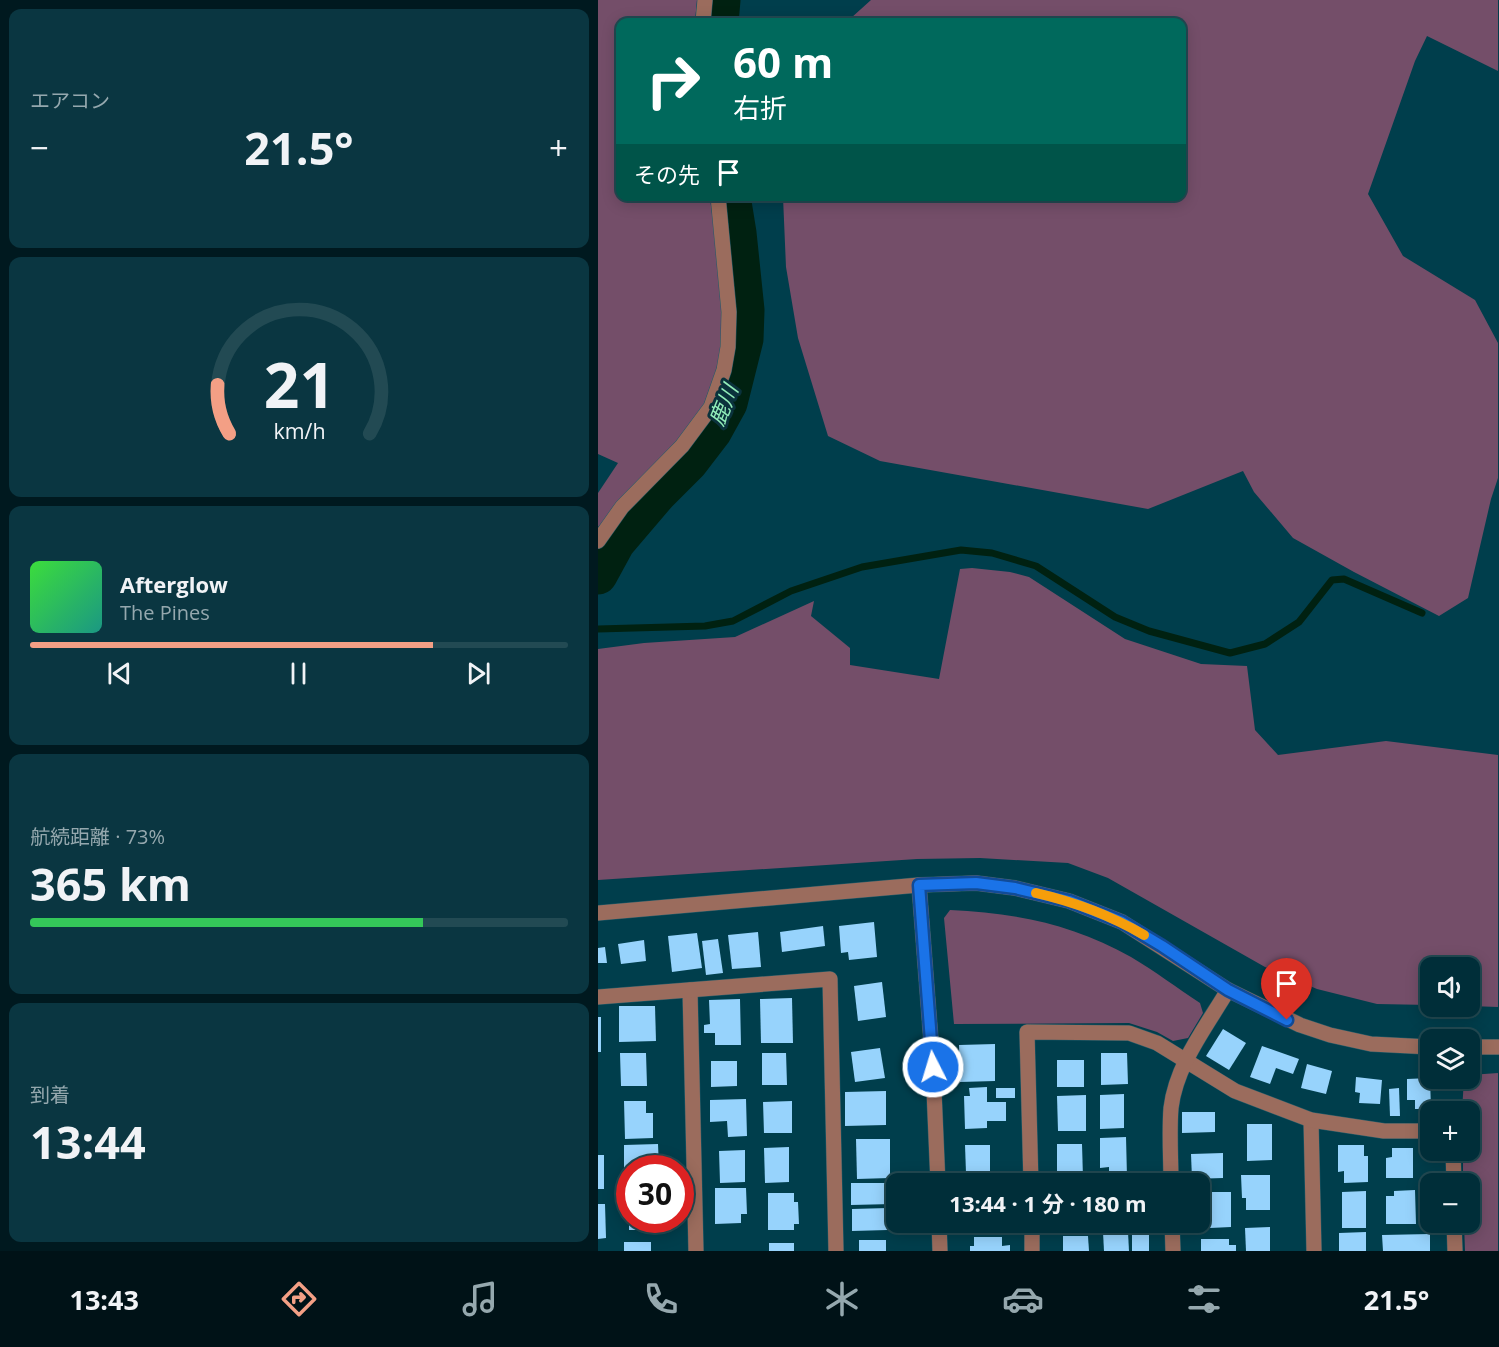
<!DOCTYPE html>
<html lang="ja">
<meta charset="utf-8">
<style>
:root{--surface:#002e39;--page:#0a3641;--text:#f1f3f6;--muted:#95a8ae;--line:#224a53;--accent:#f39f85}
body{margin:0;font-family:"Open Sans","Noto Sans JP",sans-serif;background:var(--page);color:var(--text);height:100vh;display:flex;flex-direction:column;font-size:22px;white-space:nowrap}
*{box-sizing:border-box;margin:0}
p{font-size:20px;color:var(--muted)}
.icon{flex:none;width:33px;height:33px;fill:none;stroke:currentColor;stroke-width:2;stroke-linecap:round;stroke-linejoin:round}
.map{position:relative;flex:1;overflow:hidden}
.details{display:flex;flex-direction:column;gap:9px;padding:9px;background:#00191f;width:598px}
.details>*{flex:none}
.top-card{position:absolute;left:18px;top:18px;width:570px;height:183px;border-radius:12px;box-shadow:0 3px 15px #0003,0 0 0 2px var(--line);background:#00695c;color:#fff;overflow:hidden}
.buttons{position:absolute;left:822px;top:957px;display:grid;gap:12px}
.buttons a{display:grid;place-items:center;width:60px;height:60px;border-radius:12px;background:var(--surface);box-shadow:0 3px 15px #0003,0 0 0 2px var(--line);font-size:30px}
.speed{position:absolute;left:18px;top:1155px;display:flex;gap:12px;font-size:30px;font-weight:700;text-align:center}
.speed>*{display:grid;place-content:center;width:78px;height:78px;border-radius:50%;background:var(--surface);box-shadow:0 3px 15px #0003,0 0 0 2px var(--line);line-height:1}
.speed .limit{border:9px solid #d22;background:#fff;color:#111}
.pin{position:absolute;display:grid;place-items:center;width:51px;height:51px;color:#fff;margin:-62px -26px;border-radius:50% 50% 50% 0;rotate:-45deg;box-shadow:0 0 6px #0007}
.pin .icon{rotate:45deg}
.me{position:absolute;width:66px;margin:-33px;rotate:355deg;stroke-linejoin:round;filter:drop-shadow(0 0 4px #0008)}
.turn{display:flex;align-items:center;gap:21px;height:126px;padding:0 18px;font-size:27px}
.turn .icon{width:78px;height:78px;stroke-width:2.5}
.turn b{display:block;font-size:42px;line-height:51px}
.then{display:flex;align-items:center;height:57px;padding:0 18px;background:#0003;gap:12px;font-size:22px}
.big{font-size:45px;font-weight:700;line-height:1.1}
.details .card{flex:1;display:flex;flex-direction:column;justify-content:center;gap:9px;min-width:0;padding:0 21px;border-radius:12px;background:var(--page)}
.details .dial{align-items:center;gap:0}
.dial svg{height:156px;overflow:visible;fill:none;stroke:var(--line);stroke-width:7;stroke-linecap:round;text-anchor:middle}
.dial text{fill:var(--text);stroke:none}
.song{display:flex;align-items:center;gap:18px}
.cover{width:72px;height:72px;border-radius:9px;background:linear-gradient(135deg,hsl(120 70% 55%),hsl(170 70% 35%))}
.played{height:6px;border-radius:3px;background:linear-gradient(90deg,var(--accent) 75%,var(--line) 75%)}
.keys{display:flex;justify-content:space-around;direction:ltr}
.heat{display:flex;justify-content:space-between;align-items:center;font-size:33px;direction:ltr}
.charge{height:9px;border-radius:4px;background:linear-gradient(90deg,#34c759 73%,var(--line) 0)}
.trip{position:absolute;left:288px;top:1173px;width:324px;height:60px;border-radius:12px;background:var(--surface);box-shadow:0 3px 15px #0003,0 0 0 2px var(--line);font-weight:700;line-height:60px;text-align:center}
.tabs{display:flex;height:96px;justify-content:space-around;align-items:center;background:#001217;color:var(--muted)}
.tabs .icon{width:42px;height:42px}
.tabs .selected{color:var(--accent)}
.tabs b{font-size:27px;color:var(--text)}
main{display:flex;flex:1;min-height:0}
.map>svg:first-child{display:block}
.green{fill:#744e69}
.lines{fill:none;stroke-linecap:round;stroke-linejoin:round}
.stream{stroke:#002111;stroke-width:7}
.river{stroke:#002111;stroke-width:39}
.building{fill:#97d3fc}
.minor-casing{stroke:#225b69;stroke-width:16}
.minor{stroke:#9b6c5d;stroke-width:15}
.route-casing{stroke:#114b97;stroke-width:15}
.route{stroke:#1a73e8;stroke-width:10}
.slow{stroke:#f59e0b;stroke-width:10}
.labels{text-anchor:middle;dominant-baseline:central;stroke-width:6;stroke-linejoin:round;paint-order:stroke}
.water-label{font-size:21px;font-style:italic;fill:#92edb9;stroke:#0a323c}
</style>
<main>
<section class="details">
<div class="card"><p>エアコン</p>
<div class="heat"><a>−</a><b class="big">21.5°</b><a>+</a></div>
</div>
<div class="card dial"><svg viewBox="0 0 100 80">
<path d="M14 69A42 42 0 1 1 86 69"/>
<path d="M14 69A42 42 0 0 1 8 44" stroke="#f39f85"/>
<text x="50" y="56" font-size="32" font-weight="700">21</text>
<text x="50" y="72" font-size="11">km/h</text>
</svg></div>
<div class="card">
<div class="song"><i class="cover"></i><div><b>Afterglow</b><p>The Pines</p></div></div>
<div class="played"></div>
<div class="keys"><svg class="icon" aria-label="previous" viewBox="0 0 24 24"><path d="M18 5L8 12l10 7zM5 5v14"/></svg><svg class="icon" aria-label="pause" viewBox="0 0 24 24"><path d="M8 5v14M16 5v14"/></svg><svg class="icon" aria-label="next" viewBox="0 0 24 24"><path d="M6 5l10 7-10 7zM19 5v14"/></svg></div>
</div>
<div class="card"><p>航続距離 · 73%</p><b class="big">365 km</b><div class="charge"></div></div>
<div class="card"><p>到着</p><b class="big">13:44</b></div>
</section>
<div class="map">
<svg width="901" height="1251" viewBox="0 0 901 1251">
<rect width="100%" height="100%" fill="#003e4c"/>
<g class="green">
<path d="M0,0H99L97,22H22V196L112,197L124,296L125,352L102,415L0,527V493L20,463L0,454Z"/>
<path d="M273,0H900V71L829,36L817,61L770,194L805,256L877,300L900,343V478L893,499L870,598L841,616L756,572L695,538L656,492L645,471L550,509L282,461L230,436L200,338L188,267L185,197L584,196V22H251L253,18Z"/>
<path d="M374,568L412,572L431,577L527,639L603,664L649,666L657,730L680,755L788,741L900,755V1007L872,1006V968H832V1005L779,1004L719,989L667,967L510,878L470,863L382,858L319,859L0,880V649L46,643L137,637L216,601L213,616L252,648V665L341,679L362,569Z"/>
<path d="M352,910C417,913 475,924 533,957C557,971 579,988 602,1003L605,1013L590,1038L575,1041L559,1032L531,1023L356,1024L346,918Z"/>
<path d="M900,1073V1251H867L866,1223L872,1222V1184L865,1183V1151L872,1150V1112L864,1111L866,1079L872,1078V1075Z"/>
</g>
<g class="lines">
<path class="stream" d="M0,629L107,626L135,621L193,591L264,567L363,550L394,553L438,566L517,617L551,631L632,653L667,644L701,622L734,580L746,579L824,613"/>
<g class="river">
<path d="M121,22L123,0"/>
<path d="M0,575L18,542L59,494L91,462L114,432L130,403L146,339L147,310L139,233L133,196"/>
</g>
</g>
<g class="building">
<path d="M276,922L279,957L251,960L250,952L243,953L241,926Z"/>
<path d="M225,926L227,946L184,952L182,932Z"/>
<path d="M160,932L163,967L134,969L130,935Z"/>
<path d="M99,933L104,968L74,972L70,936Z"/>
<path d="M120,939L125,973L108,975L104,941Z"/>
<path d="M46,940L48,961L23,964L20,944Z"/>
<path d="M7,947L9,963H0V948Z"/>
<path d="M284,982L288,1017L260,1021L256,986Z"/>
<path d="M194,998L195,1043H163L162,999Z"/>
<path d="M142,999L143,1045H117V1033H106V1025L112,1024L111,1000Z"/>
<path d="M21,1006H57L58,1041L21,1042Z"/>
<rect x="0" y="1017" width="3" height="35"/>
<path d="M625,1029L648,1043L631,1070L608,1056Z"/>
<path d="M397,1044V1081L362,1082L361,1045Z"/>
<path d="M664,1046L701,1059L695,1074L678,1068L672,1084L652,1077Z"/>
<path d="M282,1048L287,1078L257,1082L253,1052Z"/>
<path d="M22,1053H48L49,1086H23Z"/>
<path d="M164,1053H188L189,1085H164Z"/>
<path d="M503,1053H529L530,1084L503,1085Z"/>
<rect x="459" y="1060" width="27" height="27"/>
<path d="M113,1061H139V1086L113,1087Z"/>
<path d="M709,1064L734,1071L728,1094L703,1088Z"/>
<path d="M758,1077L784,1080L782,1104L761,1103L762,1093L757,1092Z"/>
<path d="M832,1078L833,1109H817V1100H809V1079Z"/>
<path d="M389,1087V1102H408V1121H389V1128L367,1129L366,1096H372L371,1088Z"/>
<rect x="398" y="1088" width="19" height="10"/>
<path d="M801,1088L802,1116H792L791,1089Z"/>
<path d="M288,1091V1125L247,1126V1092Z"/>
<path d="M526,1094V1128L502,1129V1095Z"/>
<path d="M488,1095V1131H460L459,1096Z"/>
<path d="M148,1099L149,1136L130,1137L129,1121L112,1122V1100Z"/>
<path d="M26,1101H48V1113H55V1138L27,1139Z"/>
<path d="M194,1101V1133H166L165,1102Z"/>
<path d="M584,1112H617V1132L584,1133Z"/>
<path d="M649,1124H674V1160L649,1161Z"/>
<path d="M528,1137L529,1177H511V1167L502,1168V1138Z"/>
<path d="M258,1139H292V1178L259,1179Z"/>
<path d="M60,1144L61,1168H32V1186H26V1145Z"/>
<path d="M459,1144H484L485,1178H459Z"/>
<path d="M367,1145H392V1173H368Z"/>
<path d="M740,1145H766V1156H770V1182L746,1183V1171L740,1172Z"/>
<path d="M191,1147V1182L167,1183L166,1148Z"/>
<path d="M794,1148H815V1178H788V1158L794,1157Z"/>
<path d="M147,1150V1182L122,1183L121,1151Z"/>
<path d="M625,1153V1178L594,1179L593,1154Z"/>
<rect x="0" y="1155" width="6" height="34"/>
<path d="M643,1175H672V1210H648V1198H644Z"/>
<path d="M253,1183H295V1204L253,1205Z"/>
<path d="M117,1188H148L149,1214H143V1223L117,1224Z"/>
<path d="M817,1190L818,1224H788V1196H796V1191Z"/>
<path d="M768,1191V1228H744V1192Z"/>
<path d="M602,1192H633V1227L612,1228V1214H602Z"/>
<path d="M170,1193H196V1202H200L201,1224H196V1230H170Z"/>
<path d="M0,1204H7L8,1238L0,1239Z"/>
<path d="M290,1208V1230L254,1231V1209Z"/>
<rect x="31" y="1220" width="23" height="10"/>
<path d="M371,1222H395V1225L371,1226Z"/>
<path d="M672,1227V1251H648L647,1228Z"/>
<path d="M551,1230V1251H534V1231Z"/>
<path d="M505,1232H530L531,1251H506Z"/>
<path d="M768,1232V1251H741V1233Z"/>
<path d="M832,1234V1251H785L784,1235Z"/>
<path d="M465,1236H490L491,1251H465Z"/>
<path d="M376,1237H404V1246L412,1245V1251H372V1246H376Z"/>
<path d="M603,1239H631V1245H638V1251H603Z"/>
<rect x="261" y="1240" width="27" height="11"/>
<rect x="26" y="1242" width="27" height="9"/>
<rect x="171" y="1243" width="25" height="8"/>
</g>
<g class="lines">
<defs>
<g id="minor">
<path d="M105,22L107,0"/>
<path d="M0,541L24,507L84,446L113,407L126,370L130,347L131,312L120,196"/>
<path d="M321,885L335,1067L340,1184"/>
<path d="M0,913L321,885L378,883L417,888L471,901L524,922L630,990L702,1025L732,1035L773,1044L832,1047"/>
<path d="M92,990L98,1251"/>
<path d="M0,997L232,979L238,1251"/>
<path d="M872,1047H901"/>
<path d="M713,1120L716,1251"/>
<path d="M855,1150L856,1184"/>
<path d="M433,1184L429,1032L531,1033L559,1043L637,1091L713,1120L786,1131H832"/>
<path d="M573,1184C573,1159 571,1133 573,1108C578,1065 608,1027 630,990"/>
<path d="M341,1222L342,1251"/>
<path d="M434,1222V1251"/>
<path d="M574,1222L575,1251"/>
<path d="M856,1222L857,1251"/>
</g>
</defs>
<use href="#minor" class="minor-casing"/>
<use href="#minor" class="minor"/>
</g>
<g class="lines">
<defs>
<path id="route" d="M335,1067L321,885L378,883L417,888L471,901L524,922L564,946L630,990L689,1020"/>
</defs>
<use href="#route" class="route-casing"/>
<use href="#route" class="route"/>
<path class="slow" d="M438,893C477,902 512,915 546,935"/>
</g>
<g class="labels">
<g class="water-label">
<text transform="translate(125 405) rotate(-68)">鹿川</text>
</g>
</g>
</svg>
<div class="buttons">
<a><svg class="icon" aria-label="sound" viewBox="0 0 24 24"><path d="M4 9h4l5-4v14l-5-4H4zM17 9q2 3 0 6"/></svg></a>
<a><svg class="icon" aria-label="layers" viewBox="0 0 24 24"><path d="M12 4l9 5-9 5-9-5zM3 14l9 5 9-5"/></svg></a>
<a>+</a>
<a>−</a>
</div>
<div class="speed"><div class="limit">30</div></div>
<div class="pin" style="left:689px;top:1020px;background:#d93025"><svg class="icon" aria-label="arrive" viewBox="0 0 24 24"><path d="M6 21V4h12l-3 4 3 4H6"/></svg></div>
<svg class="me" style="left:335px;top:1067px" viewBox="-20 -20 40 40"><circle r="17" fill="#1a73e8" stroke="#fff" stroke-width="3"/><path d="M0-11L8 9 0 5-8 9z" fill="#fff"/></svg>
<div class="trip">13:44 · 1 分 · 180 m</div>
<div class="top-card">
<div class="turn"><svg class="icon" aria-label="right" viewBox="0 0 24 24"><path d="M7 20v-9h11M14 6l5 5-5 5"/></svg><div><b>60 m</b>右折</div></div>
<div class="then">その先<svg class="icon" aria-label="arrive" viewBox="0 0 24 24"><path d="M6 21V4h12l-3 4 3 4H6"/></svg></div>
</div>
</div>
</main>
<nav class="tabs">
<b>13:43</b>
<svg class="icon selected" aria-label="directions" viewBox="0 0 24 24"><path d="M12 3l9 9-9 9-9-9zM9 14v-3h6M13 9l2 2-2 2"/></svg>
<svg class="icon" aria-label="music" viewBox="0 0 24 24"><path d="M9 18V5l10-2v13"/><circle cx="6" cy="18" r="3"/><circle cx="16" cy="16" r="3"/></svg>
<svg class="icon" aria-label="phone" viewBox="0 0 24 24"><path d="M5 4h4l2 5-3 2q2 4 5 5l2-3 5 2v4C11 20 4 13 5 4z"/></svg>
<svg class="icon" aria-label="climate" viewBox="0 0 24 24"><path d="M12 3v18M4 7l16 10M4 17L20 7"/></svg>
<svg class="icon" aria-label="car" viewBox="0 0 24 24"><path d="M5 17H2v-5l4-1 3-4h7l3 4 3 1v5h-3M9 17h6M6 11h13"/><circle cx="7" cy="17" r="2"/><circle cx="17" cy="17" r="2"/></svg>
<svg class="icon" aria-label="filters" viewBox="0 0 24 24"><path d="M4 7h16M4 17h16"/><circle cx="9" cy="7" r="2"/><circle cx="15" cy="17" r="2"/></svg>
<b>21.5°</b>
</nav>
